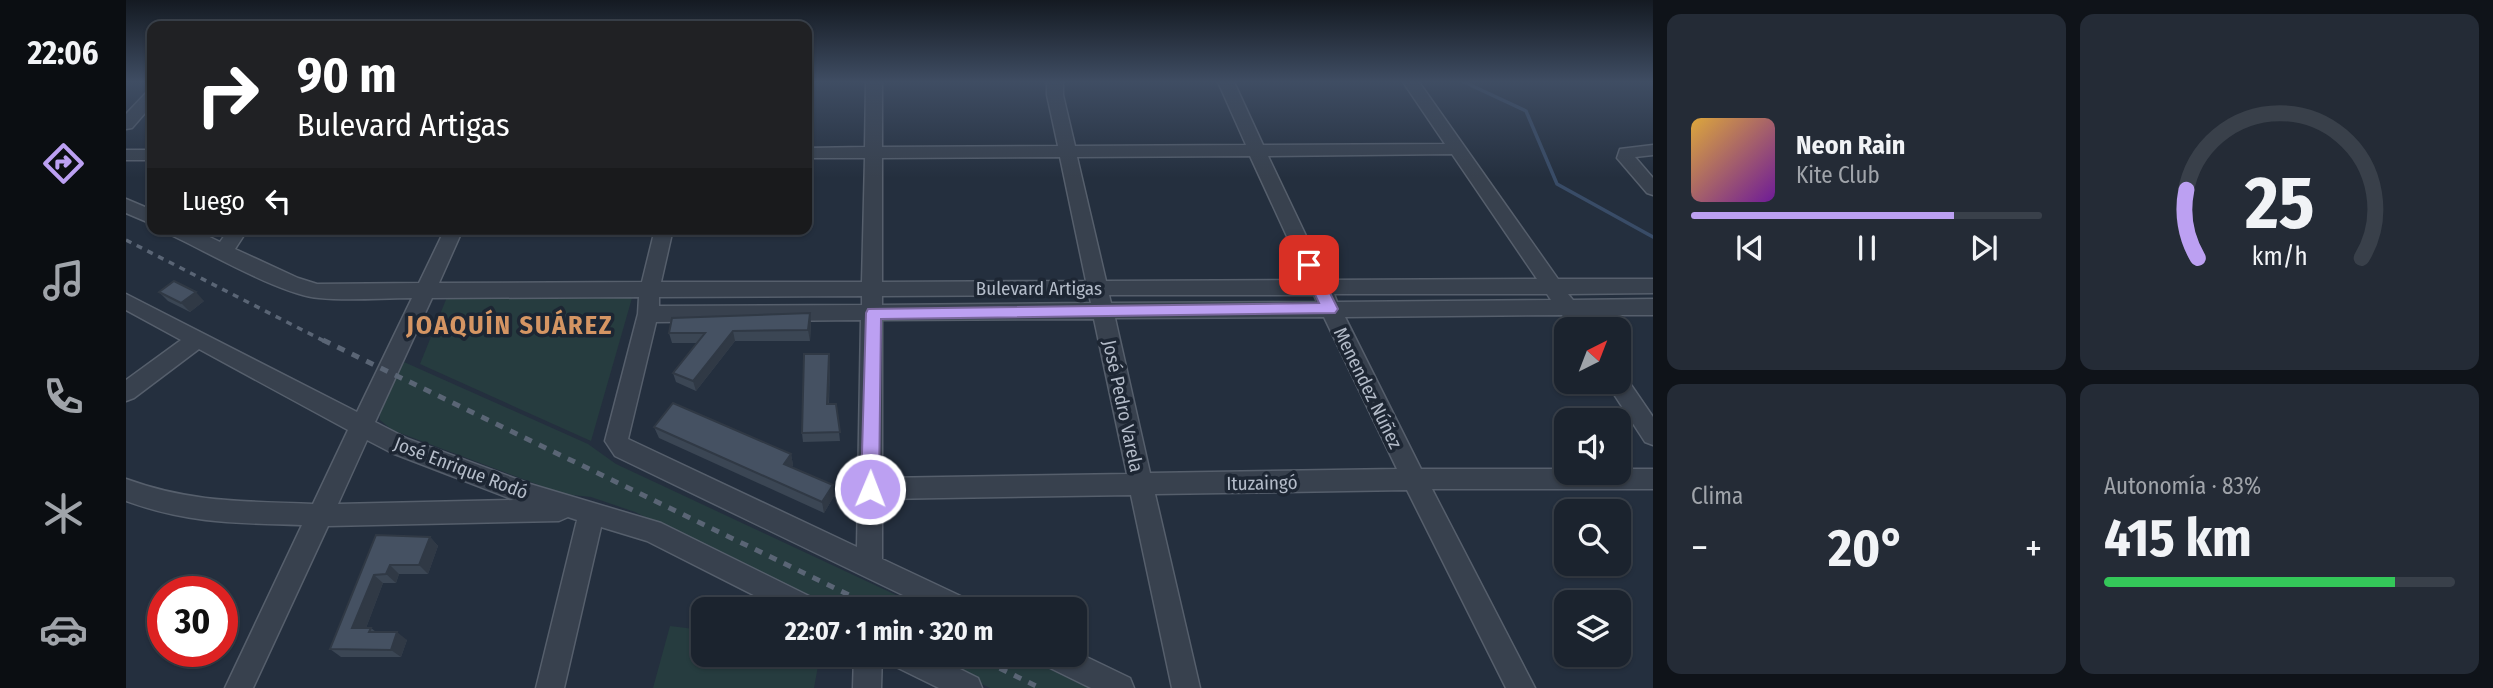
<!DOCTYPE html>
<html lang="es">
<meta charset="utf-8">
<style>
:root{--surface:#1b232e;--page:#242b36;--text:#f1f3f6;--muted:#a0a4aa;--line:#39404a;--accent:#bca0f2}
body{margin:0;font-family:"Fira Sans Condensed",sans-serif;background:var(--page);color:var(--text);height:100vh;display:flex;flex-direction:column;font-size:26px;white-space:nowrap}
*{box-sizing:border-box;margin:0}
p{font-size:23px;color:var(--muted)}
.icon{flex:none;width:38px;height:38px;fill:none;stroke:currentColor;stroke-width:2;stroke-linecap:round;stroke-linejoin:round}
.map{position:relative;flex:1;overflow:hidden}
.side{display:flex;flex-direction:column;gap:14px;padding:14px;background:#0f1319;width:840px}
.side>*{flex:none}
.banner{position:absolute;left:21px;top:21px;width:665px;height:214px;border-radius:14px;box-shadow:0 2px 5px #0004,0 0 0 2px var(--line);background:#202124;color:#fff;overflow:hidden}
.needle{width:46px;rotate:42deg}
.controls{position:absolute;left:1428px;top:317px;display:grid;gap:14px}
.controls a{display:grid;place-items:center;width:77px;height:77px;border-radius:14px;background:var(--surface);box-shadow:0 2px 5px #0004,0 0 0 2px var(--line);font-size:35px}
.speed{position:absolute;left:21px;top:576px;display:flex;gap:14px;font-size:35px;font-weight:700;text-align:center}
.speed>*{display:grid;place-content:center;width:91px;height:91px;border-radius:50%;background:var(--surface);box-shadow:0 2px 5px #0004,0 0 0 2px var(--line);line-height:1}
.speed .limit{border:10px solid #d22;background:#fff;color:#111}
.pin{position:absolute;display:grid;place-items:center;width:60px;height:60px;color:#fff;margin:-30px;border-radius:14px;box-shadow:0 4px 10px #0006}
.me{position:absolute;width:77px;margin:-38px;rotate:1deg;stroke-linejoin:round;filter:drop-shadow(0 0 5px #0008)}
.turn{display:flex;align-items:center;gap:24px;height:147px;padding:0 35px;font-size:32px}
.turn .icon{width:91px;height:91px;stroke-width:2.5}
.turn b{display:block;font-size:49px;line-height:60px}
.then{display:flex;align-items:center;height:66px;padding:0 35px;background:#0003;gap:14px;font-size:26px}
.big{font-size:52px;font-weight:700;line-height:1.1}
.side .widget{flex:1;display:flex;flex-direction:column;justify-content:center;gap:10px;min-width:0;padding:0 24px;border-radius:14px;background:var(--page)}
.side .dial{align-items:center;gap:0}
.dial svg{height:182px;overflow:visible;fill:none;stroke:var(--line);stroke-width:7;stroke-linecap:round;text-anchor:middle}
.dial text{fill:var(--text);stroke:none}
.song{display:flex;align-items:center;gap:21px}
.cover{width:84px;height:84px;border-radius:10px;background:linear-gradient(135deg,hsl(40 70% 55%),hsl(280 70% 35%))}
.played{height:7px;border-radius:4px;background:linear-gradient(90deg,var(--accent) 75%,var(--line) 75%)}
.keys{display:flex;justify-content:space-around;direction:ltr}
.heat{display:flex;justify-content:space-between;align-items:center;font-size:38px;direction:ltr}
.charge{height:10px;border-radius:5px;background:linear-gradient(90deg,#34c759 83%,var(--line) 0)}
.side .tiles{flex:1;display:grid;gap:14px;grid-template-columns:repeat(2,1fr)}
.trip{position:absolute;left:565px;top:597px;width:396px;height:70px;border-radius:14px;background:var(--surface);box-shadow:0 2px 5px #0004,0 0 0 2px var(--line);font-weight:700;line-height:70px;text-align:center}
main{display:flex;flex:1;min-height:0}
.dock{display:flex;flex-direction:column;width:126px;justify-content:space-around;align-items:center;background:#0b0e12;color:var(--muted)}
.dock .icon{width:49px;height:49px}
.dock .on{color:var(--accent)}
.dock b{font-size:32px;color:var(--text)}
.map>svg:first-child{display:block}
.green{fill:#263c3f}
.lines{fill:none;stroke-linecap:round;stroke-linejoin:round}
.stream{stroke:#394c67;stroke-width:3.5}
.minor-casing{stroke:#565f6c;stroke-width:3}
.minor{fill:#38414e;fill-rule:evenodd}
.rail-far1{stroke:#5a6575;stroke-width:3.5;stroke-dasharray:6 6;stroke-linecap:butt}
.rail{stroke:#5a6575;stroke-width:5;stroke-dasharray:8 8;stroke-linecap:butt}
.wall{fill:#3b4654}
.shaded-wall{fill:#303945}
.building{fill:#455162;stroke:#303945;stroke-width:2}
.route{fill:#bca0f2;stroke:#7a689d;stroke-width:2}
.labels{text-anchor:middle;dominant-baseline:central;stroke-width:7;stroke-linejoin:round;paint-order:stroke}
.street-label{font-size:19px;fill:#b4bcc9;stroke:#1d2633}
.district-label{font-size:26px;font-weight:bold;letter-spacing:2px;fill:#d59563;stroke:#1d2633}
</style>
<main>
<nav class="dock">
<b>22:06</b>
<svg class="icon on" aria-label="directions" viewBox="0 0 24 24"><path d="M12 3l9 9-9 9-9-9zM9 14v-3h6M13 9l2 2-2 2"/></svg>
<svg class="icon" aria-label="music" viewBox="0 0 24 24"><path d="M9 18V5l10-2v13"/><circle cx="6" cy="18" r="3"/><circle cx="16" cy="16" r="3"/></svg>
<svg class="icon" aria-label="phone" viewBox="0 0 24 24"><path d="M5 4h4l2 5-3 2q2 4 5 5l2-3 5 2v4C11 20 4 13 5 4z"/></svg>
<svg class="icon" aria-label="climate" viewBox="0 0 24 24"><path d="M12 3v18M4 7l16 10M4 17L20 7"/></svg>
<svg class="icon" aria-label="car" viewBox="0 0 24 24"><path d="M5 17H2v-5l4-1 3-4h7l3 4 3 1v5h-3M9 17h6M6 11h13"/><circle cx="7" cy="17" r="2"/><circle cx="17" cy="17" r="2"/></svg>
</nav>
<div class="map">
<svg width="1527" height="688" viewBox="0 0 1527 688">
<rect width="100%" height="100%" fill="#242f3e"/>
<g class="green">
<path d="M321,297L506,298L465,441L294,364Z"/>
<path d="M278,362L462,444L490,464L800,609H704L509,512L465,497L437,494L266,430L254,420V413Z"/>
<path d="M544,626L577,630L578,654L694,655L688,688H527Z"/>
<path d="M796,655H894L963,688H864Z"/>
</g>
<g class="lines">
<path class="stream" d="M1338,82L1400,111L1431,184L1527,237"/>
<defs>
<g id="minor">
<path d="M740,82H756V147L932,146L921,95V82H937V95L949,146L1120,145L1092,82H1108L1137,145L1319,144L1277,82H1293L1432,279H1527V293L1442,294L1447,300L1527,299V315H1457L1466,329H1445L1436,315L1219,317L1295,469H1440V472H1493V469H1527V489H1306L1409,688H1380L1281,490L1029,494L1074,688H1046L1005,495L756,499V559L843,600L847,609H806L489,456L479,441L512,314L513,297L306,298L249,422L282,439L404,484L535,523L691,600L695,609H655L521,541L475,527L438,688H410L451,520L442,517L433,521L202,526L127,688H99L176,525C110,523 64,524 0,501V479C66,503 118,501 187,504L222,430L73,349L8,398L0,401V380L55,340L0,310V294L231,412L286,298C255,298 223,301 193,298C155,295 80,251 43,234L41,229H67L94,242L103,229H122L109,249L172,278L191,284L293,283L319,229H337L313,283L516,282L529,229H547L535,282H736L739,158H681V148L739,147ZM1326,154L1411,279L1201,280L1142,156ZM1124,156L1181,280L980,281L951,157ZM934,157L960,281L756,282V158ZM1208,294H1421L1425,300L1211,302ZM963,295L965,303L756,305V296ZM983,295H1188L1191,302L985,303ZM736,296V305L533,306V297ZM1198,317L1271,469L1024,473L989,318ZM968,319L1001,474L756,478V320ZM735,320L731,547L502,439L530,322ZM241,440L266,453L388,500L212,504Z"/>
<path d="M26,91V105L6,128L0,129V114L20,93Z"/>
<path d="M1527,145V155L1509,157L1527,178V195L1521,193L1491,158L1494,149Z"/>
<rect x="0" y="150" width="26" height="10"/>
<path d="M0,199L26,210V224L0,213Z"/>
<path d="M1493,374L1499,376L1527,417V445L1519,442L1480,382H1493Z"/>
<path d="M948,651L1004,678L1008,688H965L916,664L913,654H948Z"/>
<path d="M728,654H756L755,688H727Z"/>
<path d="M761,654H804L852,678L856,688H813L764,664Z"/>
</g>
</defs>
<use href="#minor" class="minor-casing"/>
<use href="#minor" class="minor"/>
<path class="rail-far1" d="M0,240L200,342"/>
<g class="rail">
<path d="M197,340L752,609"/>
<path d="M845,654L914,688"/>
</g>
</g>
<g class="wall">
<path d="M33,292L78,301L64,312L42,301Z"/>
<path d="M685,323L684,341H609L570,391L550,382L547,373L571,343H546L543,333Z"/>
<path d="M703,354L704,364L703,404H710L714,441L677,442L676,433Z"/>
<path d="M528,427L665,454L667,465L666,467L708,496L698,513L533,438Z"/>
<path d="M250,535L304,537L312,546L302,574H273L270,583H257L240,628H245L250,632L281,640L275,657H215L204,649Z"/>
</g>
<g class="shaded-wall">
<path d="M70,292L78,301L64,312L55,303Z"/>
<path d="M684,313L685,323L684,341L682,330Z"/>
<path d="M607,331L609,341L570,391L567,381Z"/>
<path d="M703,354L704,364L702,414L701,404Z"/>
<path d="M665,454L667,465L661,475L658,464Z"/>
<path d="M707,485L708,496L698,513L696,502Z"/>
<path d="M304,537L312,546L302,574L293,565Z"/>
<path d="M264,565L273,574L270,583L260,574Z"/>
<path d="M248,575L257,583L237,636L226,628Z"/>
<path d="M271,632L281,640L275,657L265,650Z"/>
</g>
<g class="building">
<path d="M48,281L70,292L55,303L33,292Z"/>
<path d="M684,313L682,330L607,331L567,381L547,373L579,333H543L546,318Z"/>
<path d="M678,354H703L701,404H710L714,432L676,433Z"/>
<path d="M547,403L665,454L658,464L707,485L696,502L528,427Z"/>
<path d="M250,535L304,537L293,565H264L260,574L248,575L226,628H245L243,632H271L265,650L204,649Z"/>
</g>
<linearGradient id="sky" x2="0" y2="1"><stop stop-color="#141a22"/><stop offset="0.46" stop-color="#3f4d63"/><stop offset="1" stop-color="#3f4d63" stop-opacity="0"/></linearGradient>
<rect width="1527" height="178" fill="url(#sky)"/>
<path class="route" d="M1183,260L1188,261L1212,309L1209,313L755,319L753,489L751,494L744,497L738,494L735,489L740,313L742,309L1193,303L1175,265Z"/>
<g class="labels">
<g class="street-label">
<text x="913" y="288">Bulevard Artigas</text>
<text transform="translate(1242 388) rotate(64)">Menendez Núñez</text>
<text transform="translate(997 406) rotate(78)">José Pedro Varela</text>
<text transform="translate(335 468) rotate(21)">José Enrique Rodó</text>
<text transform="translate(1136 483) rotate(-1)">Ituzaingó</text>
</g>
<g class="district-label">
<text x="384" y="325">JOAQUÍN SUÁREZ</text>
</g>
</g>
</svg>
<div class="controls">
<a><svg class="needle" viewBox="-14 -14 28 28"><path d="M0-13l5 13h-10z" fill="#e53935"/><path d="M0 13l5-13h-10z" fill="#a0a4aa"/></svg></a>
<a><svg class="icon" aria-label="sound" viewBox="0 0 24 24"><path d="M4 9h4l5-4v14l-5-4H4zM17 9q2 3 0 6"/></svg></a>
<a><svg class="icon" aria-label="search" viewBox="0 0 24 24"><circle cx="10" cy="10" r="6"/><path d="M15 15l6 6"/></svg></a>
<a><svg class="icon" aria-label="layers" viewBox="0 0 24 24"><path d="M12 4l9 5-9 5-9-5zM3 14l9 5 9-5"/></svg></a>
</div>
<div class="speed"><div class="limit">30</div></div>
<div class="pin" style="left:1183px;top:265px;background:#d93025"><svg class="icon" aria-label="arrive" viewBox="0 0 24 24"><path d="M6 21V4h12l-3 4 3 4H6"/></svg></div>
<svg class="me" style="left:744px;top:489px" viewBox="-20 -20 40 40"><circle r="17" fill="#bca0f2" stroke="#fff" stroke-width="3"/><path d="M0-11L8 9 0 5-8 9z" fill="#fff"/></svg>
<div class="trip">22:07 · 1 min · 320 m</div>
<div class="banner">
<div class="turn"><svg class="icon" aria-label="right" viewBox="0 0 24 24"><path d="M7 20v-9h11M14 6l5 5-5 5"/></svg><div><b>90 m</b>Bulevard Artigas</div></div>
<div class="then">Luego<svg class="icon" aria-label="left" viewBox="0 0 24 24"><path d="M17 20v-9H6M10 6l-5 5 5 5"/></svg></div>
</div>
</div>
<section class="side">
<div class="tiles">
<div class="widget">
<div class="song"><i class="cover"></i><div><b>Neon Rain</b><p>Kite Club</p></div></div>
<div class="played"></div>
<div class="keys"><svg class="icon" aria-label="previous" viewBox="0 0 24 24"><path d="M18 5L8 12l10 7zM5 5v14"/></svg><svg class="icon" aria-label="pause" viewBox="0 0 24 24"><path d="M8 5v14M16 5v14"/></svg><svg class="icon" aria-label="next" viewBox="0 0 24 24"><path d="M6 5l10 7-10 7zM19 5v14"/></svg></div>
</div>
<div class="widget dial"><svg viewBox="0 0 100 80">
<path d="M14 69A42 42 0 1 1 86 69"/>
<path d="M14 69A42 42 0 0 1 9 39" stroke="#bca0f2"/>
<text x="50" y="56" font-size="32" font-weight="700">25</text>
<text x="50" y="72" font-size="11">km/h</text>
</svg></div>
<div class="widget"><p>Clima</p>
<div class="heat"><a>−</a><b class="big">20°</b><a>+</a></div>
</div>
<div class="widget"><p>Autonomía · 83%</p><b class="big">415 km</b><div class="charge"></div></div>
</div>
</section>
</main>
